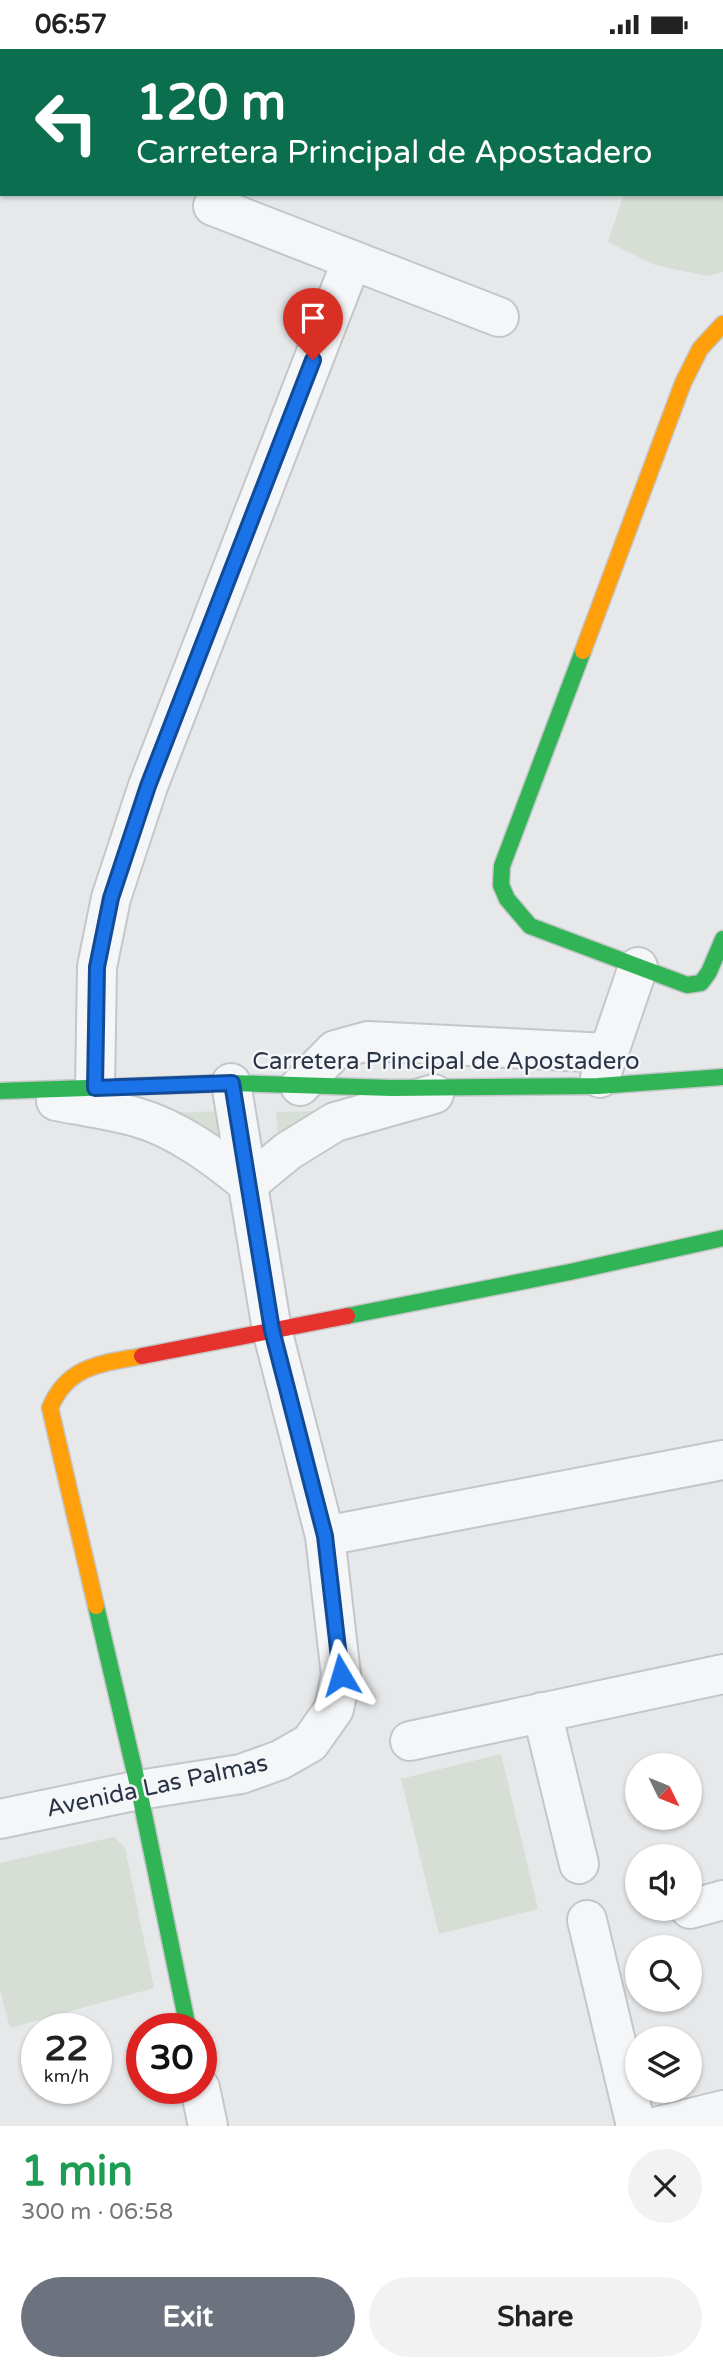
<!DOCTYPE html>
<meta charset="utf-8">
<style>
body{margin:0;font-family:"Varela Round",sans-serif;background:#f2f2f2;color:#222;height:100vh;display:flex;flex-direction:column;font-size:26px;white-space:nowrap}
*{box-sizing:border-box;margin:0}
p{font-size:23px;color:#767676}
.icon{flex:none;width:38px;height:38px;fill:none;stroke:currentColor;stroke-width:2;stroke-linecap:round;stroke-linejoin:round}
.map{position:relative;height:2077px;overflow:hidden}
.side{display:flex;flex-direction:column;background:#fff;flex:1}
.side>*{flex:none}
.banner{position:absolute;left:0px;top:0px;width:724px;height:147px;box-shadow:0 2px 5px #0004;background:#0b6e4f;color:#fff;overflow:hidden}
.needle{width:46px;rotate:133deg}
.buttons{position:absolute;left:625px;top:1704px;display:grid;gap:14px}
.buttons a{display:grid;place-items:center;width:77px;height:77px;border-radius:50%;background:#fff;box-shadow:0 2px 5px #0004;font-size:35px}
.speed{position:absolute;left:21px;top:1964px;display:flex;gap:14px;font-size:35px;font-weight:700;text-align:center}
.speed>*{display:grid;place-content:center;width:91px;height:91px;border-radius:50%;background:#fff;box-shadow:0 2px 5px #0004;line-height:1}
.speed small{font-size:18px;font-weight:400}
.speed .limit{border:10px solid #d22;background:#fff;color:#111}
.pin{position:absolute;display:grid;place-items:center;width:60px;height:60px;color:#fff;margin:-72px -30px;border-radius:50% 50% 50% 0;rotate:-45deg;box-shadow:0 0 7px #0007}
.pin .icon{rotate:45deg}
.me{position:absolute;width:77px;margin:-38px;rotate:353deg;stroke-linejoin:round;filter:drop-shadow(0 0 5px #0008)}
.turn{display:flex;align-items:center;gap:24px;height:147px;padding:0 21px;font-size:32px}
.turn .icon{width:91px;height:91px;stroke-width:2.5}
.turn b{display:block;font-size:49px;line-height:60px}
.round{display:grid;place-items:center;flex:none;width:74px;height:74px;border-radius:37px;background:#f2f2f2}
.overview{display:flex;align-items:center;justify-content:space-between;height:119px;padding:0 21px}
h1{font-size:42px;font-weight:800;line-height:52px;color:#1e9e55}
.button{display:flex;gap:14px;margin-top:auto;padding:14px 21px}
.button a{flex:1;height:80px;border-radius:42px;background:#6c737f;color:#fff;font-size:28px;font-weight:800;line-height:80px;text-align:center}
.button a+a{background:#f2f2f2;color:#222}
.status{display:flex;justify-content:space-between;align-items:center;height:49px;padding:0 35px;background:#fff;direction:ltr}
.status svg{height:19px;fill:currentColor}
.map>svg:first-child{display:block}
.green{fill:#d6ded6}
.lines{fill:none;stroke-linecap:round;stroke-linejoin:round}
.street-casing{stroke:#c4c6c8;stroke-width:42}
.fast-casing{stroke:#c4c6c8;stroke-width:19}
.slow-casing{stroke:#c4c6c8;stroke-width:19}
.jam-casing{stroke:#c4c6c8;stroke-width:19}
.street{stroke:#f5f6f7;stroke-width:38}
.fast{stroke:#30b455;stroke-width:16}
.slow{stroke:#ff9f0a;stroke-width:16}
.jam{stroke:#e5322d;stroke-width:16}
.route-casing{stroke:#114b97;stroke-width:18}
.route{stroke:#1a73e8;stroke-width:12}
.labels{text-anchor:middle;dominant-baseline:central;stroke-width:5;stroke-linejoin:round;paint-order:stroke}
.street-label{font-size:24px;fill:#2b3445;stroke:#f4f6f9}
</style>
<div class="status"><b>06:57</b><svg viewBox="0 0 49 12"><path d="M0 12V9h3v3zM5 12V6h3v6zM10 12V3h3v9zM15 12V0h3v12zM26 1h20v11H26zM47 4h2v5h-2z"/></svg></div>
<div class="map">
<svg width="723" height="2077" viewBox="0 0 723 2077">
<rect width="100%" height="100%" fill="#e6e8ea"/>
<!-- green -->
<path class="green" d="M424 0H721L722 2H429Z
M723 2V223L707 227 655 216 608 193 624 145H723Z
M224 1062 225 1090 167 1064Z
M325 1062 279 1095 276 1063Z
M501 1705 538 1860 439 1885 401 1730Z
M114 1788 125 1799 154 1939 10 1979 0 1941V1814Z"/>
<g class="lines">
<defs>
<path id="street" d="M0 13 2 8
M213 157 499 268
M600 1029 638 918
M300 1037 335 1001 368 992 608 1004
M95 1039 97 918 111 849 148 737 352 211
M56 1052C82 1057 110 1061 136 1068 178 1080 215 1108 248 1135L288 1102 335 1073 434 1045
M325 1487 723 1411
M542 1663 579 1815
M410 1692 723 1625
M0 1770 139 1741 241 1725 280 1711 310 1694 334 1660 341 1626 325 1487 272 1281 231 1034
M690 1860 723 1851
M587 1871 636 2077
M200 2039 208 2077
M659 2077 723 2061"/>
<path id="fast" d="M583 602 502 817 501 836 507 850 530 877 687 936 701 934 709 923 723 890
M0 1042 231 1034 392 1039 598 1037 723 1028
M347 1267 570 1223 723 1189
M96 1557 139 1741 188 1979"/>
<path id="slow" d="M583 602 683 334 700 300 723 275
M96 1557 50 1359C68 1316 101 1315 142 1307"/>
<path id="jam" d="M142 1307 347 1267"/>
</defs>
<!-- street casing -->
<use href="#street" class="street-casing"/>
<!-- fast casing -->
<use href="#fast" class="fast-casing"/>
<!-- slow casing -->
<use href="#slow" class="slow-casing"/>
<!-- jam casing -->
<use href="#jam" class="jam-casing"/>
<!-- street -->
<use href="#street" class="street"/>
<!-- fast -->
<use href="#fast" class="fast"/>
<!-- slow -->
<use href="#slow" class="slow"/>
<!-- jam -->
<use href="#jam" class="jam"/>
</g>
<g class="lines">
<defs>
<path id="route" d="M313 311 148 737 111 849 97 918 95 1039 232 1034 272 1281 325 1487 341 1626"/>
</defs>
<!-- route casing -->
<use href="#route" class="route-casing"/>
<!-- route -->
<use href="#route" class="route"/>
</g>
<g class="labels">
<!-- street labels -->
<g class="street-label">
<text x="446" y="1012">Carretera Principal de Apostadero</text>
<text transform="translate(157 1737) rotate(-12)">Avenida Las Palmas</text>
</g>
</g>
</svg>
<div class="buttons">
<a><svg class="needle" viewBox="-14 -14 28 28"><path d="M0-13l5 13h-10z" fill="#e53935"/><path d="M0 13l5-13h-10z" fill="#767676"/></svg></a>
<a><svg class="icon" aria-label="sound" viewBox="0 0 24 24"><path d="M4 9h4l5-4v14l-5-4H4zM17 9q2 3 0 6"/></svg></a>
<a><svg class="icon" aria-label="search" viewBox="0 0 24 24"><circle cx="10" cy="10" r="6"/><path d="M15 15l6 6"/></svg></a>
<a><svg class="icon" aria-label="layers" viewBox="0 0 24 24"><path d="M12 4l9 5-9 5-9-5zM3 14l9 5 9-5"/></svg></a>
</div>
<div class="speed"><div>22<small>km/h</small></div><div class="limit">30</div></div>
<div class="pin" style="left:313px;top:311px;background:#d93025"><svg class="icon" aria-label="arrive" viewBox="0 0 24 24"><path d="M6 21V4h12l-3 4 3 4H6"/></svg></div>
<svg class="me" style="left:341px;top:1626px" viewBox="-20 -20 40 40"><path d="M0-17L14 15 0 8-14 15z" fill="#1a73e8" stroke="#fff" stroke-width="4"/></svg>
<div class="banner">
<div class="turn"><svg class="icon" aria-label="left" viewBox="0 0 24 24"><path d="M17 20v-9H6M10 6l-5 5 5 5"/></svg><div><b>120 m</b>Carretera Principal de Apostadero</div></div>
</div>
</div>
<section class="side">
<div class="overview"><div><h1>1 min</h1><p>300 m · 06:58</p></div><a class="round"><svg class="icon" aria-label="close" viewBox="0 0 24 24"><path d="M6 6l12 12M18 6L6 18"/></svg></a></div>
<div class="button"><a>Exit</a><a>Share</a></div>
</section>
